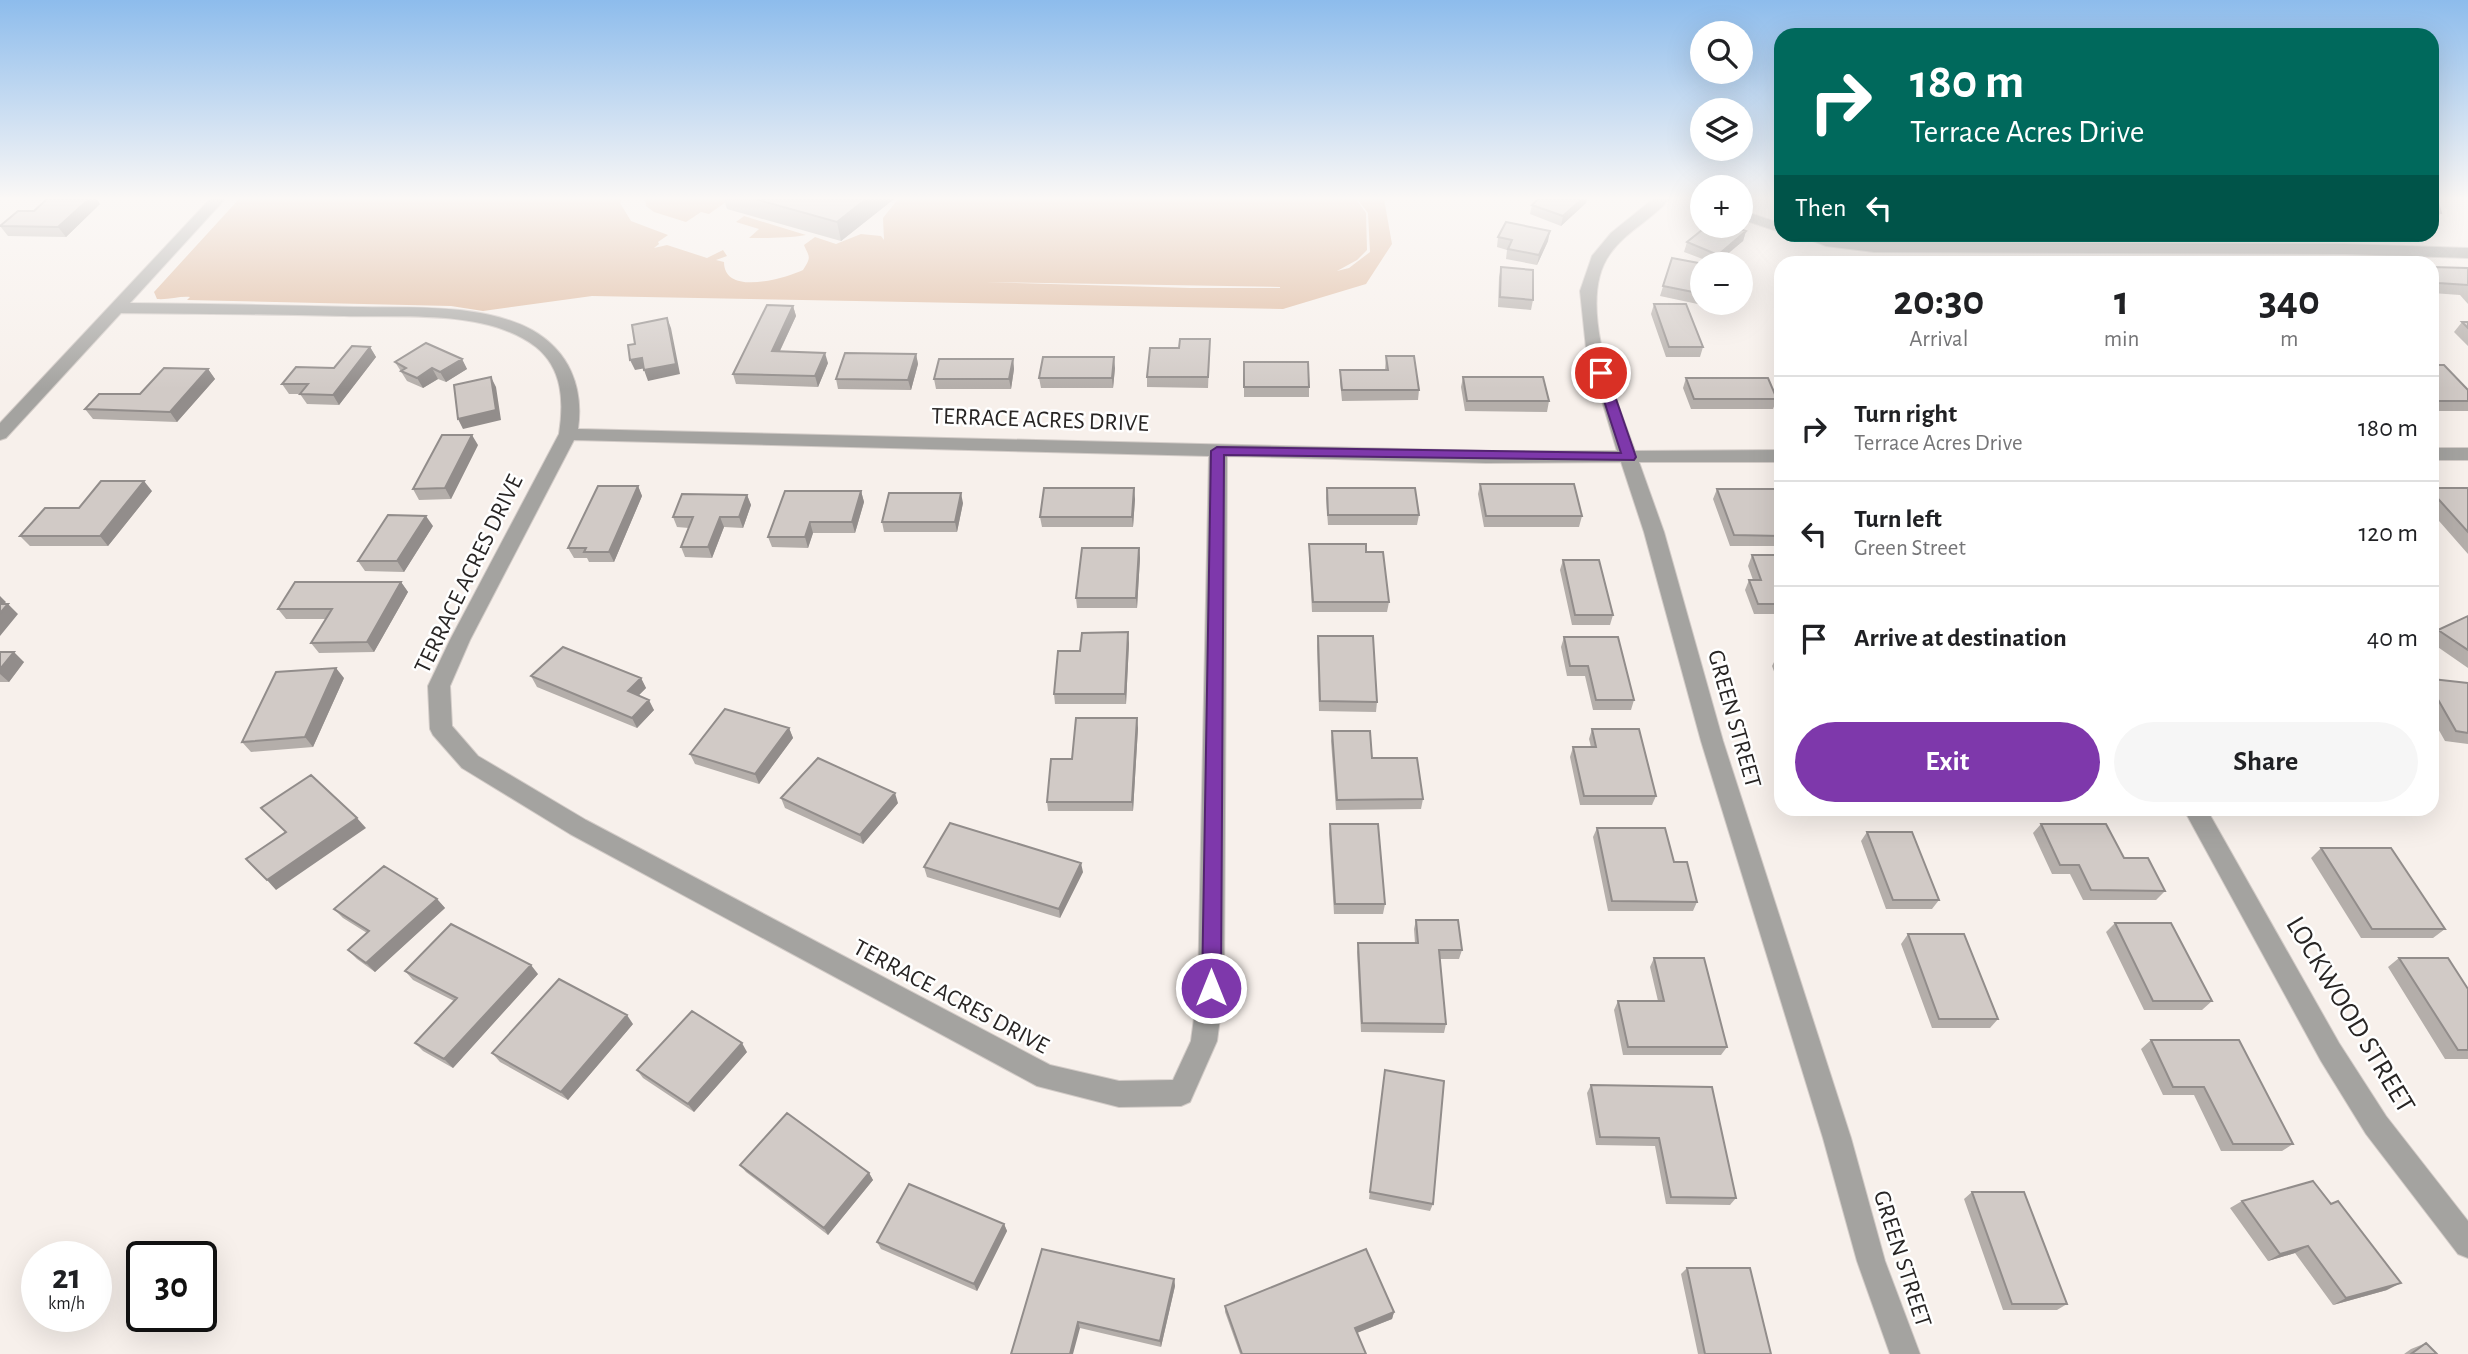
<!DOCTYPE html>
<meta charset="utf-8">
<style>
body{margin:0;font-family:"Alegreya Sans",sans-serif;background:#f6f6f6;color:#202124;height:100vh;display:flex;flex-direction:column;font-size:26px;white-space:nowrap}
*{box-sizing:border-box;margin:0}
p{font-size:23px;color:#757577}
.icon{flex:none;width:38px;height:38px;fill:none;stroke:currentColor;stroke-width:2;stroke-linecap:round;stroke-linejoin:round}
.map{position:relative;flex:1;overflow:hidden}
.drawer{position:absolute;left:1774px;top:256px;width:665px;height:560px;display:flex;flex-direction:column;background:#fff;border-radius:21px;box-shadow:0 7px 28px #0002}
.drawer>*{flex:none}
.guide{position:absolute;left:1774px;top:28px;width:665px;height:214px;border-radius:21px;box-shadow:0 7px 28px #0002;background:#00695c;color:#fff;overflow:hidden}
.controls{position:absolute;left:1690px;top:21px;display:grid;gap:14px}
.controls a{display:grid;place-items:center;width:63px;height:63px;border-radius:50%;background:#fff;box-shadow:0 7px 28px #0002;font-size:35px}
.speed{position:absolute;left:21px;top:1241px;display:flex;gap:14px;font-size:35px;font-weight:700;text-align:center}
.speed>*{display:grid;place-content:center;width:91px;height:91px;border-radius:50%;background:#fff;box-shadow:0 7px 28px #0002;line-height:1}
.speed small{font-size:18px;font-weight:400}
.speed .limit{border:4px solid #111;border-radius:10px;background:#fff;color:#111}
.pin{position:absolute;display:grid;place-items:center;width:60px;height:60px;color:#fff;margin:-30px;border:4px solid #fff;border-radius:50%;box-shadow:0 2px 7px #0007}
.me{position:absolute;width:77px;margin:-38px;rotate:0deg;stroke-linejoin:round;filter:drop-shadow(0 0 5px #0008)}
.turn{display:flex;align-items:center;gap:24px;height:147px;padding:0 21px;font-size:32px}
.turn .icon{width:91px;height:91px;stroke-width:2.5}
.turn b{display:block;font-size:49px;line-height:60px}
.then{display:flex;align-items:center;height:66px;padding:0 21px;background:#0003;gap:14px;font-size:26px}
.eta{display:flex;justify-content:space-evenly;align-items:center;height:119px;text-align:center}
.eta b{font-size:42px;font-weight:700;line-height:49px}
.button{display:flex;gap:14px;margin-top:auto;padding:14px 21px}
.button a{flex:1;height:80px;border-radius:42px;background:#7e38ab;color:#fff;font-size:28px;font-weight:700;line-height:80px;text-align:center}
.button a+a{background:#f6f6f6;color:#202124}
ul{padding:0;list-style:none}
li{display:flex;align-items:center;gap:21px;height:105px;padding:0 21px;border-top:2px solid #e0e0e0}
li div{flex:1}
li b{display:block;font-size:26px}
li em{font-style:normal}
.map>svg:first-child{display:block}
.green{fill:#ddb79b;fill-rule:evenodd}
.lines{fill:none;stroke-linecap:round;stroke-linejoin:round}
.minor-casing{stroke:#d2cbc7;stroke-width:2}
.minor{fill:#a4a3a0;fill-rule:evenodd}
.wall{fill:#b4aeaa}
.shaded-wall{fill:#928d8b}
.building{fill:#d1cac6;stroke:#928d8b;stroke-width:2}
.route{fill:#7e38ab;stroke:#52246f;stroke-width:2}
.labels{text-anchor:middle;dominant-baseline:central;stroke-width:5;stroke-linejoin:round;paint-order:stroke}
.street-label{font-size:24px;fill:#282524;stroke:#fff}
.near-street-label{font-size:28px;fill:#282524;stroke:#fff}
</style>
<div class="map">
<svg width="2468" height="1354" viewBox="0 0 2468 1354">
<rect width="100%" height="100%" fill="#f7f0eb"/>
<!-- green -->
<path class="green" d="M239 199H622L620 203 631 221 668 235 658 242 659 244 654 248 667 245 707 258 723 250 727 256 716 260 724 262C724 297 786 278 803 270 812 256 809 257 804 245L815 237 836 244 861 234 881 236 884 240 883 218 898 199H1356L1366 213 1367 250 1357 260 1337 271 1349 268 1370 252 1368 213 1357 199H1384L1392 244 1366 284 1283 309 592 296 483 311 451 306 187 300 190 297C180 296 168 300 157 299L154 292ZM985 282 1280 287V288H1190Z
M645 199H730L709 214 701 212 686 222 654 212 646 206Z
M744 216 806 235C790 238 768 238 749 238L759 229 736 222Z"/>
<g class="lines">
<defs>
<path id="minor" d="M210 199H225L130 303C205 304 279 305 354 307 408 308 483 303 532 330 569 351 584 387 578 429L1486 451H1617L1586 348 1580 291 1592 256 1611 233 1653 199H1669C1652 220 1626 231 1610 254 1575 302 1617 401 1635 451L1782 450V462H1639L1664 532 1723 741 1851 1138 1885 1261 1920 1354H1890L1857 1261 1823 1138 1701 741 1644 532 1621 462 1486 463 1227 456 1224 988 1217 1041 1190 1102 1181 1106 1119 1107 1037 1086 570 834 462 768 433 735 430 729 428 686 450 640 559 434C564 402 563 369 536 347 487 309 402 318 344 316 270 314 196 314 121 313L6 438 0 440V423ZM574 440 1209 456 1198 988 1191 1041 1173 1080 1119 1081 1050 1065 586 820 478 756 452 726 450 686 470 640Z
M1695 199H1703V203L1697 202Z
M1741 210 1782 224V233L1741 219Z
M1795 234H1820L1874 242 2344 244 2468 248V258L2344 254 1874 252 1826 246Z
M2432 448H2468V460H2432Z
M2183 808H2206L2339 1043 2386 1116 2468 1221V1258L2458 1254 2366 1134 2321 1061Z"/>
</defs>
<!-- minor casing -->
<use href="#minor" class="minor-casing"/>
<!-- minor -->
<use href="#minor" class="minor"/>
</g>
<!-- wall -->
<path class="wall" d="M724 199H894L841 241 727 209Z
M1538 199H1587L1586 203 1561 226 1530 214 1532 205Z
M2432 199 2441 213 2434 223 2432 222Z
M100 204 66 237 8 236 0 226 34 211Z
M1746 231 1743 241 1716 264 1684 252 1687 242Z
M1498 237 1548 241 1537 265 1506 259 1507 250 1497 247Z
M1672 258 1703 264V303H1708L1707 306 1660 296Z
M1501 267 1533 300 1531 310 1498 307 1499 277Z
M2432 267 2468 268V304L2460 295 2432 293Z
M1654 304 1703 347 1700 357H1666L1651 314Z
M793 306 796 316 780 351 828 363 818 387 736 384 733 374Z
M2462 322H2468V346L2454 332Z
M1210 339 1208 388 1147 387V377L1179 348Z
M370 347 376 357 339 405 307 404 300 394H289L282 384 334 368Z
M916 354 918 364 911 390 838 389 836 379Z
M1386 356 1419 390 1418 400 1342 401 1340 381V370H1385Z
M462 359 467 369 446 382 438 379 423 388 407 381 395 362Z
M1013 359 1014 369 1011 389H936L934 379Z
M1244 362 1309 387V397H1244Z
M2432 365 2468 390V411H2432Z
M1115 368 1113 388H1041L1039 378Z
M208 369 215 379 177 422 93 419 85 409 140 394Z
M1463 377 1549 401 1547 412 1465 411 1461 387Z
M1686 378 1777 399 1773 409H1691L1683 388Z
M478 445 451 499 419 500 413 489Z
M1480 484 1582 516 1579 527H1484L1478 494Z
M638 486 642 496 614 562H589L587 558H574L568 548Z
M1327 488 1419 515 1417 525H1328L1326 498Z
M2432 488H2468V554L2432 513Z
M1717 489H1782V546H1730L1713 499Z
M152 491 108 546H30L20 536 79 508Z
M861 491 864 502 855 533H813L808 548 772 547 768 537Z
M747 495 751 505 743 528 724 527 712 558 685 557 681 547 689 528 677 527 673 517Z
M1135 499 1133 527H1042L1040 517Z
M963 503 957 532H884L882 522Z
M433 526 404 572 365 571 358 561Z
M1309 544 1366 552 1389 602 1387 612H1312L1309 554Z
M1139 548 1140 558 1137 608H1077L1076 598Z
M1752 555H1782V614H1754L1745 590 1749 580H1753L1748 566Z
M1563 560 1613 615 1610 625H1572L1560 570Z
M401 582 408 592 374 652 319 653 311 643 326 619H286L278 609Z
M2468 616V668L2432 643V636L2438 630Z
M1318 636 1377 702 1376 712 1319 711 1317 646Z
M1564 637 1634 700 1631 710H1593L1585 676H1567L1561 647Z
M1782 642V693L1772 666 1777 656H1781L1778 649Z
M1129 643 1126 704H1055L1054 694 1080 651Z
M0 652 24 662 9 682H0Z
M531 676 641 678 646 688 639 695 654 710 637 728 537 687Z
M344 678 313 747 251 752 242 742Z
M2432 679 2468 683V744L2445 741 2432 718Z
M789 728 793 738 759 784 695 764 690 754Z
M1138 728 1133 811H1048L1047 802 1072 759Z
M1592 729 1656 796 1652 805H1580L1570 757 1573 747H1591L1589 739Z
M1332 731 1372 758 1423 799 1421 809 1336 810 1331 741Z
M781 798 898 803 863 844 785 808Z
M2286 808H2345L2339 814H2289Z
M1330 824 1385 904 1383 914H1334L1329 833Z
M2041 824 2124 858 2165 891 2156 900H2083L2070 874H2052L2033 833Z
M1597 828 1674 862 1697 902 1693 911H1608L1593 837Z
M1867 832 1939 900 1932 909H1886L1861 841Z
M2321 848 2445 929 2433 938H2361L2311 858Z
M924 867 1083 872 1060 918 927 877Z
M437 899 445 908 375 972 357 959 348 950 367 933 343 918 334 909Z
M1416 920 1462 950 1459 959H1440L1446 1024 1444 1033 1361 1032 1357 952 1358 943H1415L1414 929Z
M2115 923 2212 1001 2202 1010H2144L2106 932Z
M1908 934 1998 1019 1990 1028H1932L1901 944Z
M1654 958 1727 1047 1721 1055H1623L1614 1010 1618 1001H1658L1650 967Z
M2399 958 2468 989V1059H2445L2388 967Z
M405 971 538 974 453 1068 423 1051 415 1043 454 1001 413 980Z
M633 1024 568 1100 500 1062 492 1053Z
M2151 1040 2293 1144 2282 1151H2221L2194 1095H2163L2141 1049Z
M747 1052 694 1112 643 1078 637 1070Z
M1385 1070 1433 1204 1430 1211 1369 1199Z
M1591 1085 1736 1198 1730 1205 1666 1204 1655 1146 1596 1145 1587 1093Z
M740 1165 869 1173 873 1180 828 1235 746 1172Z
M1972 1192 2067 1304 2057 1310H2003L1964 1199Z
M2242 1201 2387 1290 2333 1305 2295 1253 2268 1261 2230 1208Z
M1004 1224 1007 1231 977 1291 881 1249 877 1242Z
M1042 1249 1174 1279 1175 1286 1161 1347 1080 1328Z
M1687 1268 1771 1354H1698L1681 1274Z
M1225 1306 1394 1312 1392 1319 1357 1333 1366 1354H1240L1225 1312Z
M2426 1343 2437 1354H2404L2411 1349Z"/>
<!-- shaded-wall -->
<path class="shaded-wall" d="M89 199H97L100 204 66 237 58 227Z
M866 199H894L841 241 837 222Z
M1582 199H1587L1586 203 1561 226 1563 216Z
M1550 231 1548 241 1537 265 1539 255Z
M1746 231 1743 241 1715 264 1718 255Z
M793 306 796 316 775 361 772 351Z
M667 318 671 328 680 374 648 381 644 370Z
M370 347 376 357 339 405 333 395Z
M825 353 828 363 818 387 815 376Z
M916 354 918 364 911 390 908 380Z
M1114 357 1115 368 1113 388 1112 378Z
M642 358 646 368 635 370 630 360Z
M462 359 467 369 446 382 440 372Z
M1013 359 1014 369 1011 389 1009 379Z
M432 368 438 379 423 388 417 378Z
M208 369 215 379 177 422 170 412Z
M491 377 496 387 501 420 463 429 458 419Z
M472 435 478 445 451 499 445 488Z
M144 481 152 491 108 546 100 536Z
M638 486 642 496 614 562 609 552Z
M1134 488 1135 499 1133 527 1132 517Z
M861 491 864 502 855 533 852 522Z
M961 493 963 503 957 532 955 522Z
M747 495 751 505 743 528 739 517Z
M426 516 433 526 404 572 397 561Z
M720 517 724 527 712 558 708 547Z
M810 522 813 533 808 548 805 537Z
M1139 548 1140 558 1137 608 1136 598Z
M401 582 408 592 374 652 367 642Z
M0 596 6 602 0 609Z
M8 604 18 614 0 636V613Z
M1128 632 1129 643 1126 704 1125 694Z
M14 652 24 662 9 682 0 674V669Z
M336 668 344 678 313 747 305 737Z
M641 678 646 688 633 701 628 691Z
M649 700 654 710 637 728 632 718Z
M1137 718 1138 728 1133 811 1132 802Z
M789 728 793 738 759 784 755 774Z
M895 793 898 803 863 844 860 835Z
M357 818 366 828 276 890 267 880Z
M1081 863 1083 872 1060 918 1059 909Z
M437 899 445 908 375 972 366 963Z
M531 965 538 974 453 1068 444 1059Z
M627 1015 633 1024 568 1100 561 1092Z
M742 1043 747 1052 694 1112 688 1104Z
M869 1173 873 1180 828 1235 824 1228Z
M1004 1224 1007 1231 977 1291 974 1284Z
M2308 1246 2295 1253 2268 1261 2280 1254Z
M1174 1279 1175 1286 1161 1347 1160 1341Z
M2401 1283 2387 1290 2333 1305 2346 1298Z
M1394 1312 1392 1319 1354 1334 1355 1328Z
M1078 1322 1080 1328 1073 1354H1070Z"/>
<!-- building -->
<path class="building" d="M47 199H89L58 227 0 226 18 211H34Z
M755 199H866L837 222Z
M1538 199H1582L1563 216 1532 205Z
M2432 199H2437L2441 213 2432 211Z
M1506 222 1550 231 1539 255 1508 249 1512 240 1498 237Z
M1707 226H1732L1746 231 1718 255 1687 242Z
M1672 258 1704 264H1703V294L1663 286Z
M1501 267 1533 270V300L1500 297Z
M2432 267 2468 268V285L2438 283 2432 277Z
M1654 304H1686L1703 347H1669Z
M767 305 793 306 772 351 825 353 815 376 733 374Z
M667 318 676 364 644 370 642 358 630 360 628 345 635 344 632 325Z
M2462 322H2468V328Z
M1180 339H1210L1208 377H1147L1150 348H1179Z
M426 343 462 359 440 372 432 368 417 378 401 371 406 368 395 362Z
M352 346 370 347 333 395 300 394 308 384H282L296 367 334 368Z
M845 353 916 354 908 380 836 379Z
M1386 356H1414L1419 390H1342L1340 370H1388Z
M1043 357H1114L1112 378H1039Z
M939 359H1013L1009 379H934Z
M1244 362H1308L1309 387H1244Z
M2432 365H2444L2468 390V401H2436L2432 398Z
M164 368 208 369 170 412 85 409 99 394H140Z
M491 377 496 410 458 419 454 385Z
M1463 377H1543L1549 401H1467Z
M1686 378H1768L1777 399H1694Z
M442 435H472L445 488 413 489Z
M101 481H144L100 536H20L45 508H79Z
M1480 484H1574L1582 516H1486Z
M598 486H638L609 552H584L586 548H568Z
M1044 488H1134L1132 517H1040Z
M1327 488H1415L1419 515H1328Z
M2432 488H2468V532L2432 492Z
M1717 489H1782V536L1734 535Z
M785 491H861L852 522H810L805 537H768Z
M889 493H961L955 522H882Z
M682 494 747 495 739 517H720L708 547H681L693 517H673Z
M388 515 426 516 397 561H358Z
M1309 544H1366V552H1383L1389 602H1313Z
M1082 548H1139L1136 598H1076Z
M1752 555H1782V604H1758L1749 580H1761Z
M1563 560H1599L1613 615H1575Z
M295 582H401L367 642 311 643 332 609H278Z
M0 604H8L0 613Z
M2468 616V650L2438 630Z
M1128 632 1125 694H1054L1058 651H1080L1082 633Z
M1318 636H1373L1377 702 1320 701Z
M1564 637H1618L1634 700H1596L1588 666H1570Z
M563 647 641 678 628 691 649 700 632 718 531 676Z
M0 652H14L0 669Z
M1777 656H1782V669Z
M336 668 305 737 242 742 276 672Z
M2432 679 2468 683V733L2456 731 2432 689Z
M725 709 789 728 755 774 690 754Z
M1076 718H1137L1132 802H1047L1051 759H1072Z
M1592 729H1639L1656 796H1584L1573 747H1596Z
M1332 731H1370L1372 758H1417L1423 799 1337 800Z
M818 758 895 793 860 835 781 798Z
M311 775 357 818 267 880 246 859 286 832 261 808Z
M950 823 1081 863 1059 909 924 867Z
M1330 824H1378L1385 904H1335Z
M2041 824H2106L2124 858H2148L2165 891 2091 890 2079 865H2060Z
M1597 828H1665L1674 862H1687L1697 902 1612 901Z
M1867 832H1912L1939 900H1893Z
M2321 848H2391L2445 929H2372Z
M384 866 437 899 366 963 348 950 369 931 334 909Z
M1416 920H1458L1462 950H1439L1446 1024 1362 1023 1358 943H1418Z
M2115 923H2171L2212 1001H2153Z
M451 924 531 965 444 1059 415 1043 457 998 405 971Z
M1908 934H1964L1998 1019H1939Z
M1654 958H1704L1727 1047H1628L1618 1001H1664Z
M2399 958H2448L2468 989V1050H2458Z
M559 979 627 1015 561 1092 492 1053Z
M692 1011 742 1043 688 1104 637 1070Z
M2151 1040H2239L2293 1144H2233L2204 1087H2173Z
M1385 1070 1444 1081 1433 1204 1370 1192Z
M1591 1085 1712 1087 1736 1198 1671 1197 1659 1138 1600 1137Z
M787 1113 869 1173 824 1228 740 1165Z
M2313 1181 2331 1204 2338 1201 2401 1283 2346 1298 2308 1246 2280 1254 2242 1201Z
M909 1184 1004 1224 974 1284 877 1242Z
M1972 1192H2024L2067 1304H2012Z
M1042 1249 1174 1279 1160 1341 1078 1322 1070 1354H1011Z
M1366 1249 1394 1312 1355 1328 1366 1354H1242L1225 1306Z
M1687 1268H1750L1771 1354H1705Z
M2426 1343 2437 1354H2411Z"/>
<!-- sky -->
<linearGradient id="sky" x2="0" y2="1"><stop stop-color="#8dbcec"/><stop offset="0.51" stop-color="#fbf8f6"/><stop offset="1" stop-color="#fbf8f6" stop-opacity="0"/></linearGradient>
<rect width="2468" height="389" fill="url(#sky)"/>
<!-- route -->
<path class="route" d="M1601 370 1607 373 1636 457 1634 460 1224 455 1221 988 1218 994 1211 996 1204 994 1202 988 1211 451 1217 447 1621 453 1595 373Z"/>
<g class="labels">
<!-- street labels -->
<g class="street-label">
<text transform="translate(1040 420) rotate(2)">TERRACE ACRES DRIVE</text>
<text transform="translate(469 574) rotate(-64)">TERRACE ACRES DRIVE</text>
<text transform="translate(1734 719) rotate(74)">GREEN STREET</text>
<text transform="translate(951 997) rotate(28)">TERRACE ACRES DRIVE</text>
<text transform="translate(1902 1259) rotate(72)">GREEN STREET</text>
</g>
<!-- near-street labels -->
<g class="near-street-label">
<text transform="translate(2350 1015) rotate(59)">LOCKWOOD STREET</text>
</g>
</g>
</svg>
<div class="controls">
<a><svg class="icon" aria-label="search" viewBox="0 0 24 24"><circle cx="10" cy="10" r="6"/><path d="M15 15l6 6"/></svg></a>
<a><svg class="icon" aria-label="layers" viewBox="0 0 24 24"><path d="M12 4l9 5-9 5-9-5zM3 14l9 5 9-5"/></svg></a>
<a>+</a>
<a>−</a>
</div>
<div class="speed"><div>21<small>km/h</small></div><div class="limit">30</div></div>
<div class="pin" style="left:1601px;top:373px;background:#d93025"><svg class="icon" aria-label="arrive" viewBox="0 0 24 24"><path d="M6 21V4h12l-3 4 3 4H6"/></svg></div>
<svg class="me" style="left:1211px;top:988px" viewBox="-20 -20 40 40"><circle r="17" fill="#7e38ab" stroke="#fff" stroke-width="3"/><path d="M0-11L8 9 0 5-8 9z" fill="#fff"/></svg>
<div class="guide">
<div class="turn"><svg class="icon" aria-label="right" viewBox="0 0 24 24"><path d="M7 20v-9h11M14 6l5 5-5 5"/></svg><div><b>180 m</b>Terrace Acres Drive</div></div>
<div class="then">Then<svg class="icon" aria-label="left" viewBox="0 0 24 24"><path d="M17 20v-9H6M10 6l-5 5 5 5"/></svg></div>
</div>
<section class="drawer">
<div class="eta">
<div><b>20:30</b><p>Arrival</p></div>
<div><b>1</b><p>min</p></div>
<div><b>340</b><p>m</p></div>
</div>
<ul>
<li><svg class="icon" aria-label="right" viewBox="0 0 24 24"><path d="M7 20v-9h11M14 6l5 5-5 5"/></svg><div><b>Turn right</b><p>Terrace Acres Drive</p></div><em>180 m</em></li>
<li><svg class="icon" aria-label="left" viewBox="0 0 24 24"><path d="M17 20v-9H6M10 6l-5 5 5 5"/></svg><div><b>Turn left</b><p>Green Street</p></div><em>120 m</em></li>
<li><svg class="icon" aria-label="arrive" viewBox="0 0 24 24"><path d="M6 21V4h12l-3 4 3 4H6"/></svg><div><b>Arrive at destination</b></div><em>40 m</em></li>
</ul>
<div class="button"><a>Exit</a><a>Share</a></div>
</section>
</div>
